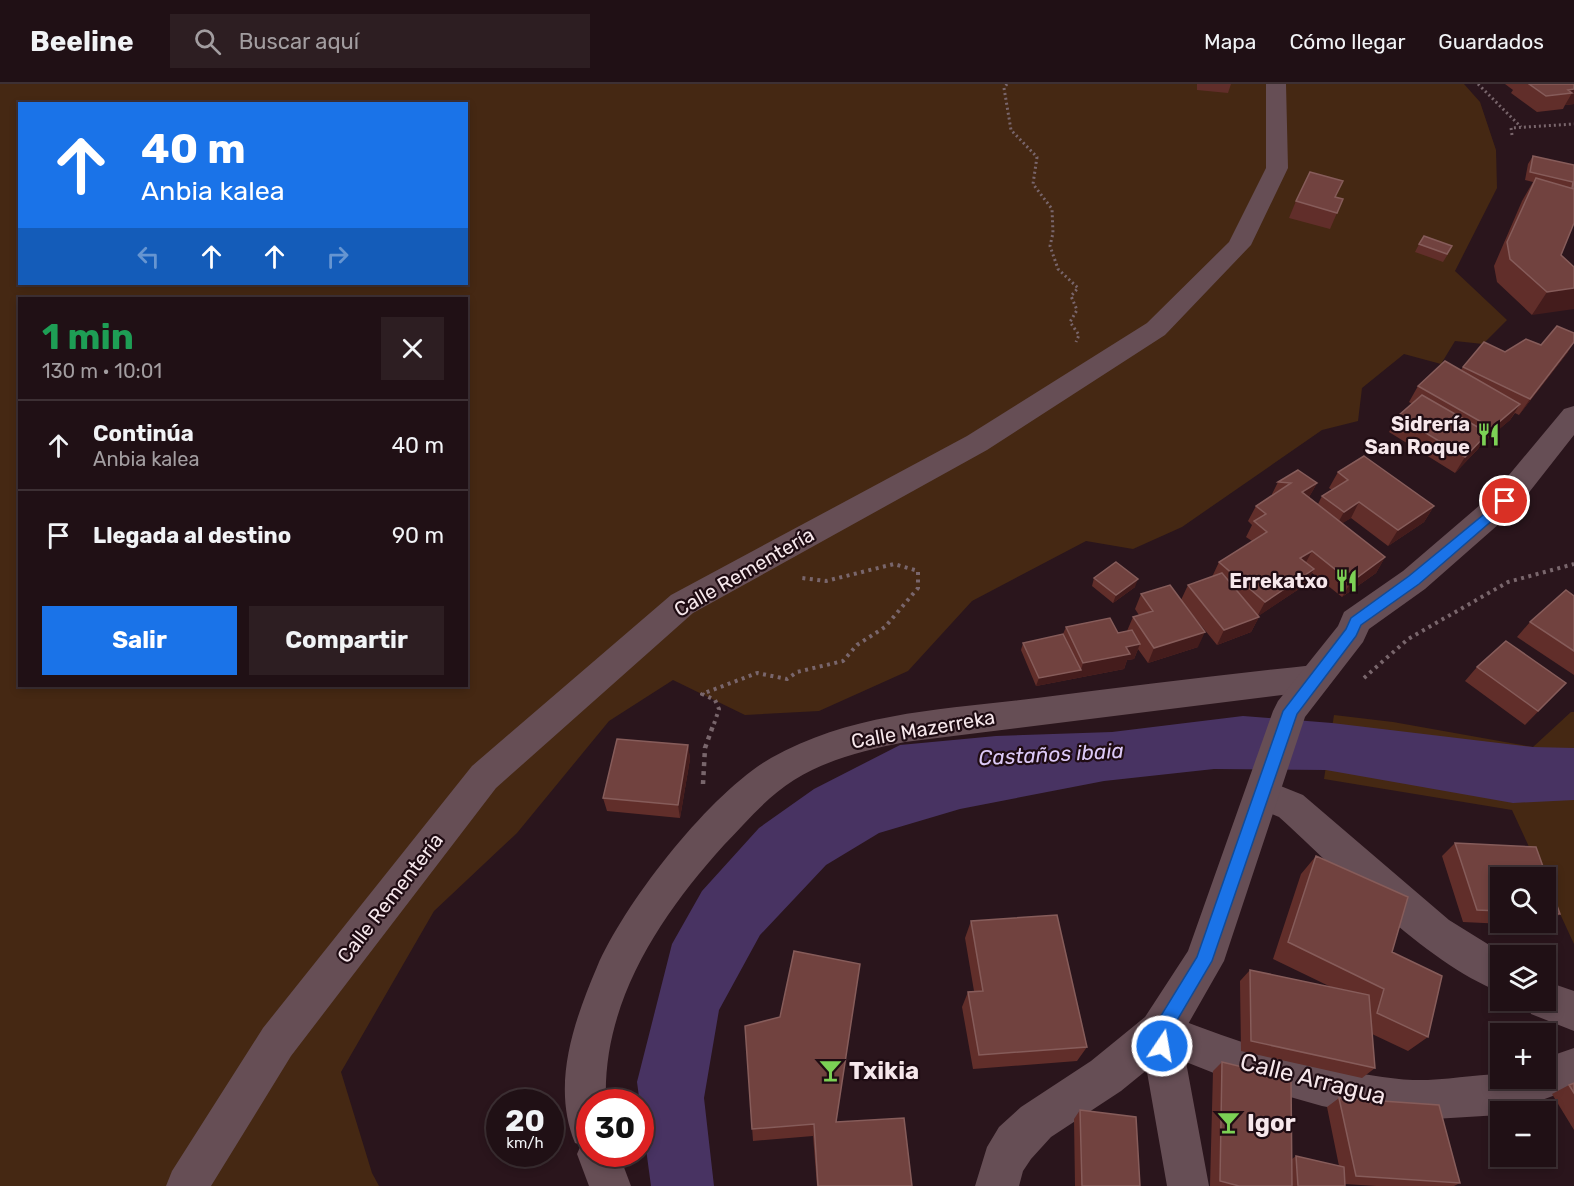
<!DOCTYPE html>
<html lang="es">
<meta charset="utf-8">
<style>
body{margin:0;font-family:Rubik,sans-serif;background:#2d1e22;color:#f1f3f6;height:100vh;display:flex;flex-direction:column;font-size:22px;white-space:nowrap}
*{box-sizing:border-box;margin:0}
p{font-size:20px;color:#a29da0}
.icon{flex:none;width:33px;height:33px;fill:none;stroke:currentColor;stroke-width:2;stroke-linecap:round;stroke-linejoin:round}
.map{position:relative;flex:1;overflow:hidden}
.panel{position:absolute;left:18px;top:213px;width:450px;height:390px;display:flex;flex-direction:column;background:#201015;border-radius:0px;box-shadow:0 3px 9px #0003,0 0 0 2px #3d3034}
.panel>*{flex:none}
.hud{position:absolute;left:18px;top:18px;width:450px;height:183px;border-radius:0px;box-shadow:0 3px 9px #0003,0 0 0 2px #3d3034;background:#1a73e8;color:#fff;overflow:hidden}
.controls{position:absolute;left:1490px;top:783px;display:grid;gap:12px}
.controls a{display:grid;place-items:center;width:66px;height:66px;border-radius:0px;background:#201015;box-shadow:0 3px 9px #0003,0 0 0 2px #3d3034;font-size:30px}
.speed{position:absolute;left:486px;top:1005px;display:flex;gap:12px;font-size:30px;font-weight:700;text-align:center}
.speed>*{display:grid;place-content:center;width:78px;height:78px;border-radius:50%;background:#201015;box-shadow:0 3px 9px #0003,0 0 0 2px #3d3034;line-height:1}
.speed small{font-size:15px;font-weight:400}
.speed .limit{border:9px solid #d22;background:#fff;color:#111}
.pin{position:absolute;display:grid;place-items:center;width:51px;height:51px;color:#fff;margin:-26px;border:3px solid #fff;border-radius:50%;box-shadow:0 2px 6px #0007}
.me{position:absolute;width:66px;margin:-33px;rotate:12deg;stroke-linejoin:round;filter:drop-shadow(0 0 4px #0008)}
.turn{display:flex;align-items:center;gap:21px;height:126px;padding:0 24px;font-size:27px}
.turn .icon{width:78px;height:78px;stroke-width:2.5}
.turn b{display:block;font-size:42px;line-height:51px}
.lanes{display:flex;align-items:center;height:57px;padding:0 24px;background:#0003;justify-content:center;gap:30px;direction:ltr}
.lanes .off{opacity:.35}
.round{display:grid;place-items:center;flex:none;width:63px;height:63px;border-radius:0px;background:#2d1e22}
.summary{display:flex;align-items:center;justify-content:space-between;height:102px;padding:0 24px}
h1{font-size:36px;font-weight:700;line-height:45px;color:#1e9e55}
.button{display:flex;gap:12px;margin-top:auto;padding:12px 24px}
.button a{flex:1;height:69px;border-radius:0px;background:#1a73e8;color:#fff;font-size:24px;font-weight:700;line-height:69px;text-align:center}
.button a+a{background:#2d1e22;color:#f1f3f6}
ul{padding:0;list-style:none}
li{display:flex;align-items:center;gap:18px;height:90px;padding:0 24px;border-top:2px solid #3d3034}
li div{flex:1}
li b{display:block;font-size:22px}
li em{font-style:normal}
header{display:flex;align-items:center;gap:36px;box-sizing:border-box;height:84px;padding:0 30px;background:#201015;border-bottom:2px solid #3d3034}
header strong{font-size:28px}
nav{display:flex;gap:33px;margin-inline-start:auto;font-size:21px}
.search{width:420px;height:54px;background:#2d1e22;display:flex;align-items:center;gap:15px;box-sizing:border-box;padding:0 21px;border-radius:0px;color:#a29da0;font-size:22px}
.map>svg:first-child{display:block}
.green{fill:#452813;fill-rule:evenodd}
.water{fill:#483362}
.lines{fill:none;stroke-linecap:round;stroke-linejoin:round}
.path-far2{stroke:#79666c;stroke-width:3;stroke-dasharray:2 3;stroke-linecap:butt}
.path-far1{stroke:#79666c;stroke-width:4;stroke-dasharray:3 4.5;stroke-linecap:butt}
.path{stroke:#79666c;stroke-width:4.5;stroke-dasharray:4 5;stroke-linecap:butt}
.street{fill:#664e55;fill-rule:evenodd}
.secondary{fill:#664e55;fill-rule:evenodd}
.wall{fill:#612e2a;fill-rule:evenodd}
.shaded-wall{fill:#441c1c}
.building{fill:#71423f;stroke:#865c5a;stroke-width:1.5}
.route{fill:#1a73e8;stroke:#114b97;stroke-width:1.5}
.labels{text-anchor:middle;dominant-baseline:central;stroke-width:4.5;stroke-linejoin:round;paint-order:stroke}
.poi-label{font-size:20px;font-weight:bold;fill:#f6e7eb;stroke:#1f0c13;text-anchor:end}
.street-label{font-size:20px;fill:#f6e7eb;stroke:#1f0c13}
.water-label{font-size:21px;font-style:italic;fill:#ddcaf8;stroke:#1f0c13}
.near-poi-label{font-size:24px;font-weight:bold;fill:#f6e7eb;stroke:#1f0c13;text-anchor:start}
.near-street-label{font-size:24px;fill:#f6e7eb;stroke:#1f0c13}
</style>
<header>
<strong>Beeline</strong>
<div class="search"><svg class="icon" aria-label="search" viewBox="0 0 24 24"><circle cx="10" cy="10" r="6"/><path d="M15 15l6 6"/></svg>Buscar aquí</div>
<nav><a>Mapa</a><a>Cómo llegar</a><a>Guardados</a></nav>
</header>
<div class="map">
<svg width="1574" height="1102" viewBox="0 0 1574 1102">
<rect width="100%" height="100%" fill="#2a151c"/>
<!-- green -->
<path class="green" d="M0 0H1464L1480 18 1496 66 1497 104 1455 187 1507 236 1483 260 1455 257 1441 280 1404 270 1362 304 1358 337 1322 346 1182 443 1133 465 1086 457 972 517 908 587 819 627 745 631 673 596 609 637 517 749 434 827 341 988 372 1089 379 1102H0ZM20 20H466V200H20ZM20 214H466V602H20Z
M1571 628H1574V860L1512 726 1324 695 1334 631 1393 638 1533 663Z"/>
<!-- water -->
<path class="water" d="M1243 632 1332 639 1533 663 1574 664V716L1513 719 1326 686 1214 685 1104 697 960 725 879 749 826 781 760 851 719 926 704 1014 714 1102H651L637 998 672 860 702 807 759 744 814 705 900 661 996 652 1112 648Z"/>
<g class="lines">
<!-- path-far2 -->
<path class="path-far2" d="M1007 0 1004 4 1011 46 1037 73 1033 100 1052 125 1053 149 1050 162 1058 185 1078 204 1071 212 1077 226 1070 238 1079 251 1076 258
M1478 0 1521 43
M1512 51 1511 44 1574 40"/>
<!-- path-far1 -->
<path class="path-far1" d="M1364 594 1408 555 1508 498 1574 480
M714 640 719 625 715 616 702 610 757 589 787 595 797 588 843 577 857 561 885 543 918 504V487L894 480 826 497 802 494"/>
<!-- path -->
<path class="path" d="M703 700 705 664 714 639"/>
<!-- street -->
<path class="street" d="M1266 0H1286L1288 84 1251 161 1165 251 987 366 693 529 496 704 291 972 211 1102H166L172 1087 263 944 472 682 671 511 967 352 1147 239 1229 158 1266 84Z
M1314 581 1325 585 1330 594 1325 603 1314 607 905 658C866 666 828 675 794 696 767 713 746 738 724 761 660 832 602 918 606 1018H590V1070H619L631 1102H589L577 1070 581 1061 575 1059C551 1001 574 937 597 883 625 818 710 709 771 674 852 628 947 625 1037 614 1129 602 1221 591 1314 581Z
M1263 695 1303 711 1449 836 1507 872H1500V908C1423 877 1341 789 1279 733L1251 721 1246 710 1251 699Z
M1545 897 1574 907V947L1531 930 1526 916H1545Z
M1160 928C1237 958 1316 986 1399 995 1429 999 1469 991 1500 990V994H1545V974L1574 964V1004L1510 1028H1500V1031L1401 1037 1322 1022 1234 997 1186 978 1209 1102H1167L1140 948 1146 934Z"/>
<!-- secondary -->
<path class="secondary" d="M1574 322V351L1516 425 1425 505 1369 545 1363 558 1305 633 1224 877 1175 963 1121 1007 1051 1053 1031 1075 1023 1087 1019 1102H975L987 1063 999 1043 1021 1023 1091 977 1145 933 1188 867 1273 627 1278 617 1338 542 1344 528 1403 487 1494 409 1564 325Z"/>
</g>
<!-- wall -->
<path class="wall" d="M1197 0H1231L1228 9 1197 6Z
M1505 0H1574V20L1565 21 1563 25 1537 28 1511 9 1513 6Z
M1533 72 1574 81V139L1561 171 1574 183 1532 231 1497 198 1494 182 1522 117 1533 98 1525 96 1528 80Z
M1336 113 1343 115 1330 145 1289 134 1296 117Z
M1419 160 1448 170 1443 178 1415 168Z
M1541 261 1568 268 1519 331 1515 329 1510 336 1481 360 1478 365 1455 389 1389 348 1398 332 1412 320 1409 318 1418 302 1461 286 1463 283 1505 268Z
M1338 388 1434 422 1424 438 1388 462 1351 434 1342 439 1385 473 1376 489 1342 513 1312 489 1305 501 1258 532 1259 533 1251 548 1217 561 1195 534 1198 563 1148 579 1138 565 1134 575 1127 576 1124 585 1036 602 1021 566 1023 559 1063 550 1066 543 1118 549 1127 547 1133 533 1139 531 1135 525 1141 510 1181 516 1188 501 1212 493 1219 478 1252 457 1246 453 1252 441 1248 437 1256 422 1271 412 1278 398 1317 399 1309 413 1318 420 1322 412 1332 406 1329 404Z
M1094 494 1135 503 1113 519 1092 502Z
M1574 512V591L1517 553 1530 538Z
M1477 583 1566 599 1525 641 1465 597Z
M688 661 690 675 680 734 607 727 603 714Z
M1455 759 1536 763 1560 830 1545 842 1463 838 1442 772ZM1500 794H1545V838H1500Z
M1316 772 1392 868 1428 953 1408 967 1372 950 1375 984 1362 994 1241 967 1240 897 1250 886 1331 903 1273 875 1301 790Z
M971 837 1087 963 1077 977 973 985 962 923 968 908 974 907 965 854Z
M745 942 836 1038 912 1102H817L813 1052 753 1057Z
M1222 978 1292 1075 1296 1072 1339 1082 1327 1023 1339 1014 1460 1099 1454 1102H1376L1345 1100V1102H1210L1213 987Z
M1574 999V1046L1552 1010 1569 1001Z
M1080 1026 1140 1102H1075L1074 1035Z"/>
<!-- shaded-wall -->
<path class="shaded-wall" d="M1574 5V20L1565 21 1572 9 1568 6Z
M1574 204V225L1532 231 1547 208Z
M1574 258 1568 268 1519 331 1530 315Z
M1520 320 1510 336 1482 360 1492 344Z
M1488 349 1478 365 1455 389 1465 373Z
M1317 399 1308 415 1302 408Z
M1359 418 1351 434 1335 444 1344 428Z
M1434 422 1424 438 1388 462 1398 446Z
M1312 467 1304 482 1300 474Z
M1385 473 1376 489 1342 513 1351 498Z
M1314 485 1305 501 1257 533 1265 518Z
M1138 495 1135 503 1113 519 1116 511Z
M1259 533 1251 548 1217 561 1224 546Z
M1205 548 1198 563 1148 579 1154 564Z
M1140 560 1134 575 1127 576 1124 585 1036 602 1039 594 1081 586 1083 579 1126 563Z
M688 661 690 675 680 734 678 721Z"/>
<!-- building -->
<path class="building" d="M1529 0H1574V5L1568 6 1572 9 1546 12Z
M1533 72 1574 81V105L1572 104 1573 98 1530 88Z
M1310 88 1343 97 1335 113 1343 115 1337 129 1296 117Z
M1536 94 1574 105V139L1561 171 1574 183V204L1547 208 1510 175 1507 158Z
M1424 152 1452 162 1447 170 1419 160Z
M1557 242 1574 249V258L1530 315 1463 283 1484 258 1505 268 1526 255 1541 261Z
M1445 277 1520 320 1492 344 1418 302Z
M1422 311 1488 349 1465 373 1398 332Z
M1364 372 1434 422 1398 446 1359 418 1344 428 1322 412 1348 396 1338 388Z
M1298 386 1317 399 1302 408 1385 473 1351 498 1312 467 1300 474 1314 485 1265 518 1219 478 1267 448 1254 437 1266 430 1256 422 1291 399 1278 398Z
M1116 478 1138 495 1116 511 1094 494Z
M1222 489 1259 533 1224 546 1188 501Z
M1170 501 1205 548 1154 564 1133 533 1153 527 1141 510Z
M1566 506 1574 512V567L1530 538Z
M1110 534 1118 549 1132 546 1140 560 1126 563 1130 570 1083 579 1066 543Z
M1063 550 1081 586 1039 594 1023 559Z
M1506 557 1566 599 1538 627 1477 583Z
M617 655 688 661 678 721 603 714Z
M1455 759 1536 763 1560 830 1545 829V794H1500V827L1477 826Z
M1316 772 1408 813 1392 868 1442 892 1428 953 1377 929 1384 905 1288 858Z
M1057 831 1087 963 979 971 968 908 983 907 971 837Z
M794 867 860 880 836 1038 904 1034 912 1102H818L814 1040 752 1045 745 942 780 933Z
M1250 886 1369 911 1375 984 1251 957Z
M1222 978 1291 995 1292 1102H1239L1220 1097Z
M1574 999V1009L1569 1001Z
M1339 1014 1439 1021 1460 1099 1356 1092Z
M1080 1026 1136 1033 1140 1102H1082Z
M1296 1072 1344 1083 1345 1102H1298Z"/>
<!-- route -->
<path class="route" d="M1505 413 1511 417 1510 421 1419 500 1361 541 1356 552 1297 630 1212 877 1169 950 1171 962 1168 968 1162 971 1156 968 1151 948 1197 873 1283 627 1346 545 1351 534 1409 492Z"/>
<!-- icons -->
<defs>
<symbol id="restaurant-bare" viewBox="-9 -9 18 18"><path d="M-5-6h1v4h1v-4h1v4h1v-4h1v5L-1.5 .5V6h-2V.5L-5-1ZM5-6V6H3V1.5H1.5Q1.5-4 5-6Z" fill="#7cd155" stroke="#1f0c13" stroke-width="2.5" paint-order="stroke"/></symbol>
<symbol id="bar-bare" viewBox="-9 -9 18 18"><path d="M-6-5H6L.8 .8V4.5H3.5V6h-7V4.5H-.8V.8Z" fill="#7cd155" stroke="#1f0c13" stroke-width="2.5" paint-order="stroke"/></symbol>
</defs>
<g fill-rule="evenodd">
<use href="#restaurant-bare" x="1472" y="334" width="33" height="33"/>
<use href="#restaurant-bare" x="1330" y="480" width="33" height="33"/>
<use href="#bar-bare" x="814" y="970" width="33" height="33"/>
<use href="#bar-bare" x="1212" y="1022" width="33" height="33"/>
</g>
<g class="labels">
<!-- poi labels -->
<g class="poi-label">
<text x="1470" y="340">Sidrería<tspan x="1470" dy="23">San Roque</tspan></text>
<text x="1328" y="497">Errekatxo</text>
</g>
<!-- street labels -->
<g class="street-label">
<text transform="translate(744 488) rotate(-30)">Calle Rementería</text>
<text transform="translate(923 645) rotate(-10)">Calle Mazerreka</text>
<text transform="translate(390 814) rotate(-52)">Calle Rementería</text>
</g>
<!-- water labels -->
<g class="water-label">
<text transform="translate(1051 670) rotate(-3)">Castaños ibaia</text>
</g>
<!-- near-poi labels -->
<g class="near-poi-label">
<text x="849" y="987">Txikia</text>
<text x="1247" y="1039">Igor</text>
</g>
<!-- near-street labels -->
<g class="near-street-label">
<text transform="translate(1313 995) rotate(14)">Calle Arragua</text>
</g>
</g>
</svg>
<div class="controls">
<a><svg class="icon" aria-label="search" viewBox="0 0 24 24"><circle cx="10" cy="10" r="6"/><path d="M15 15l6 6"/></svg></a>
<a><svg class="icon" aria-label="layers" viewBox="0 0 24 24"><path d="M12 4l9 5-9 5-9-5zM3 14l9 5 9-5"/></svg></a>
<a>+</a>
<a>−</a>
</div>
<div class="speed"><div>20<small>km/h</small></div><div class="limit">30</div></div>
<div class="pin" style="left:1505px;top:417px;background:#d93025"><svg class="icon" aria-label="arrive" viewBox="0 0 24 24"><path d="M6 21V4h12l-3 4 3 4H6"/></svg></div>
<svg class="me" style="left:1162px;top:962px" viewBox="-20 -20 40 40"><circle r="17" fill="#1a73e8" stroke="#fff" stroke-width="3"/><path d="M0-11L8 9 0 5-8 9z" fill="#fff"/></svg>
<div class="hud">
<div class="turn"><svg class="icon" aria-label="ahead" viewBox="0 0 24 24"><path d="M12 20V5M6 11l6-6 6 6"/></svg><div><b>40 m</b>Anbia kalea</div></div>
<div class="lanes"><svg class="icon off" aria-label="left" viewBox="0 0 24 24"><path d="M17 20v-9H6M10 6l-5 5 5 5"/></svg><svg class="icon" aria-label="ahead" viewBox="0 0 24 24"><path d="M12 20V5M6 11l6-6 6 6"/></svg><svg class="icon" aria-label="ahead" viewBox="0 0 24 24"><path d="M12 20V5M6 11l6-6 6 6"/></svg><svg class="icon off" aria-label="right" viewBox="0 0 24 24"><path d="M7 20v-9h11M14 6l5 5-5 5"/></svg></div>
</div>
<section class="panel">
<div class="summary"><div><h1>1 min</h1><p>130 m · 10:01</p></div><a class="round"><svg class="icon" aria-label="close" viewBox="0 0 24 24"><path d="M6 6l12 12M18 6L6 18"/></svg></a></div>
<ul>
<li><svg class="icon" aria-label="ahead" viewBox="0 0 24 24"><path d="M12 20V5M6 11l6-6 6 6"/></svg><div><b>Continúa</b><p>Anbia kalea</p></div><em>40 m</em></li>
<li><svg class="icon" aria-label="arrive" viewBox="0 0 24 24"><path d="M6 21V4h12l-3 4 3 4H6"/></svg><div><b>Llegada al destino</b></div><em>90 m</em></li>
</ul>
<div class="button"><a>Salir</a><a>Compartir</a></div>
</section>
</div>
